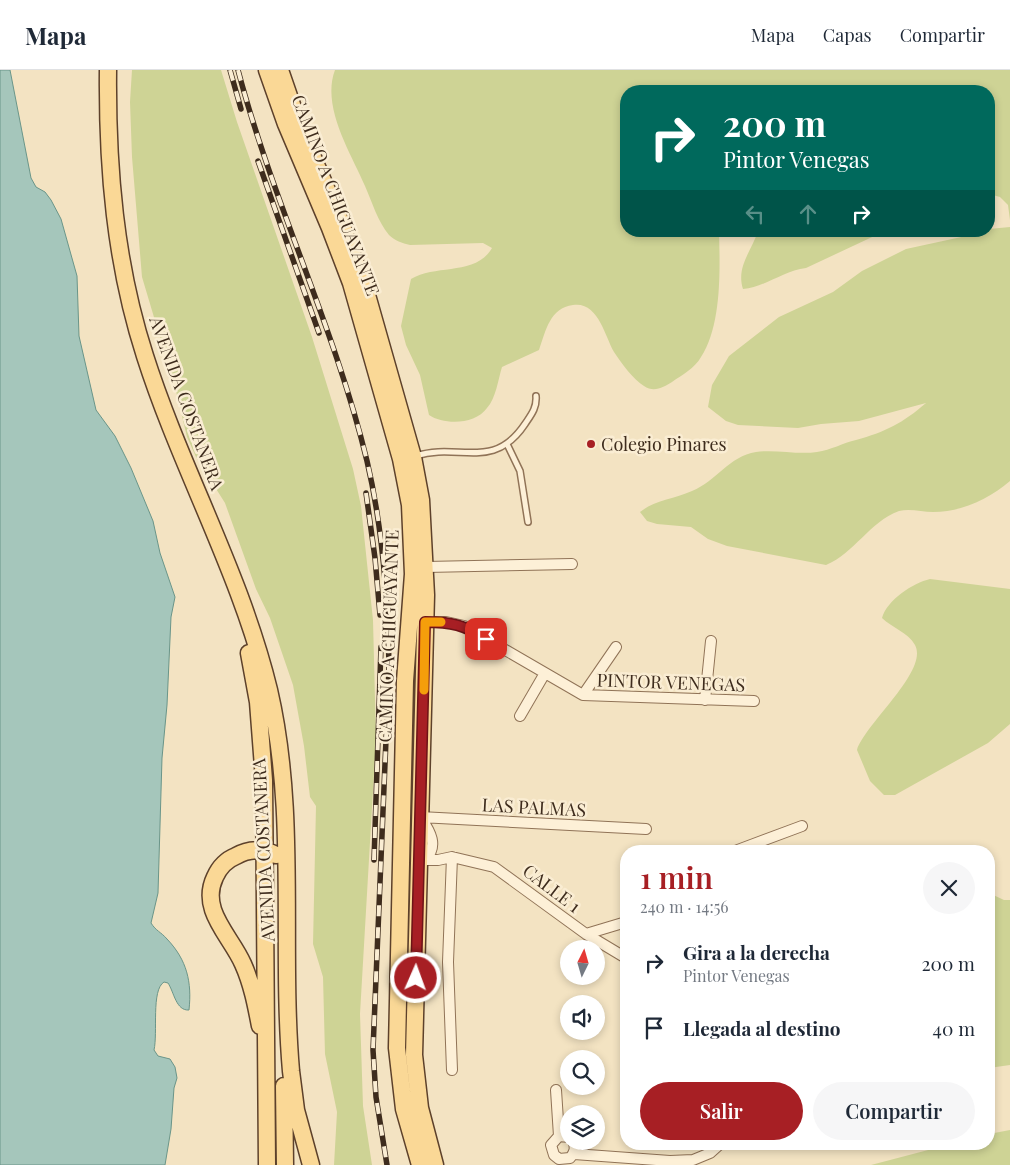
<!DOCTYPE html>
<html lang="es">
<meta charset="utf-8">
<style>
body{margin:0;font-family:"Playfair Display",serif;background:#f6f6f7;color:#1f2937;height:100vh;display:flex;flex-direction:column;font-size:19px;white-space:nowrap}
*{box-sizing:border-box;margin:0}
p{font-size:16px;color:#747a83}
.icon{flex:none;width:28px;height:28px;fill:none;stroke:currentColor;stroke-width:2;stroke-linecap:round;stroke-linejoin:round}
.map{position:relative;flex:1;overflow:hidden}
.details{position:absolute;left:620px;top:775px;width:375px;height:305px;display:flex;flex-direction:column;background:#fff;border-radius:20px;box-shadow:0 2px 8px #0003}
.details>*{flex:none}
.guide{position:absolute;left:620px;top:15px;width:375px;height:152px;border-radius:20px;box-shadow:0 2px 8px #0003;background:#00695c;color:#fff;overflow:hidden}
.needle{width:32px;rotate:5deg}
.buttons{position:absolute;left:560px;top:870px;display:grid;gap:10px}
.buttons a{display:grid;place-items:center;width:45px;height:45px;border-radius:50%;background:#fff;box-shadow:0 2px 8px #0003;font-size:25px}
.pin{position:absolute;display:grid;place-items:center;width:42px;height:42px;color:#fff;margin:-21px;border-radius:10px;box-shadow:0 2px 8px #0006}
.me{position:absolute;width:55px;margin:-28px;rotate:2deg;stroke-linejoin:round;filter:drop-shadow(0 0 4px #0008)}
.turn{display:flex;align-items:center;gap:18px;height:105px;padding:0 20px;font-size:22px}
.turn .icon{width:65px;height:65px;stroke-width:2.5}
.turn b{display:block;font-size:35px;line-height:42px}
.lanes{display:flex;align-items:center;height:48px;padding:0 20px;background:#0003;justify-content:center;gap:25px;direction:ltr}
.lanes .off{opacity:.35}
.round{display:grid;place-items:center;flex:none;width:52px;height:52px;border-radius:26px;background:#f6f6f7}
.summary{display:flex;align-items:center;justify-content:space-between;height:85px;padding:0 20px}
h1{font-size:30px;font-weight:600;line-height:38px;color:#a71f24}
.cta{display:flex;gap:10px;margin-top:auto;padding:10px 20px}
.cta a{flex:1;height:58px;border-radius:30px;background:#a71f24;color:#fff;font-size:20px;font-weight:600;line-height:58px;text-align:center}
.cta a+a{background:#f6f6f7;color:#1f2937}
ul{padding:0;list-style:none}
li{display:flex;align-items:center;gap:15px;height:65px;padding:0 20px}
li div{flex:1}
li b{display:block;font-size:19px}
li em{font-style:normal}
header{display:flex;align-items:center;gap:30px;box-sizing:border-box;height:70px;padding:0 25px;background:#fff;border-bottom:1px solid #e0e1e3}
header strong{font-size:24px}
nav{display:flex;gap:28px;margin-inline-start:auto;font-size:18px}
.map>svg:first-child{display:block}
.green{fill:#ced395}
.water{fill:#a5c6bb;stroke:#6a9589}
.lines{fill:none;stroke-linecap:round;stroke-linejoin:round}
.lane-casing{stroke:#907357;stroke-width:8}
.street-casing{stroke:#907357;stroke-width:12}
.primary-casing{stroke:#5d412b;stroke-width:19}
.lane{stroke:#fdf0d7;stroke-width:5}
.street{stroke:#fdf0d7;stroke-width:10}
.primary{stroke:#fad896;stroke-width:16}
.rail-casing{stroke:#3e2c1d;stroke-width:5.5}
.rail{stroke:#faedd3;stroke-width:4;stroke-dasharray:11;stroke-linecap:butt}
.route-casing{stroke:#6d1417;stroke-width:12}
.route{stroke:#a71f24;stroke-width:9}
.slow{stroke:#f59e0b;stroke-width:9}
.poi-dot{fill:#a71f24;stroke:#faedd3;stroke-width:2}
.labels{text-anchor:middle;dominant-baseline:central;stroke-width:5;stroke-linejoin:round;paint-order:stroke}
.street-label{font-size:18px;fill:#3e2c1d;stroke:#faedd3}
.poi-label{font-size:18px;fill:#3e2c1d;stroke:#faedd3;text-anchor:start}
</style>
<header>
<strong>Mapa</strong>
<nav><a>Mapa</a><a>Capas</a><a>Compartir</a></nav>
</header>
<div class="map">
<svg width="1010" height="1095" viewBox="0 0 1010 1095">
<rect width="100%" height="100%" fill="#f3e3c2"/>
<!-- green -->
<path class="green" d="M132 0H221L237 52 312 267 353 399 361 436 373 550 376 669 360 944 363 1036 372 1095H334L337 1042 325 984 323 907 313 874 316 736 310 727 304 676 293 615 270 548 256 519 225 433 196 387 187 367 176 321 142 207 132 87 130 32Z
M335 0H1010V150L1008 135 1000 127 989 124V21H626V161H719C720 199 722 255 701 287 695 298 682 305 672 312 664 317 654 323 644 316 634 310 621 293 614 282 605 266 598 231 573 235 550 238 546 260 539 280L502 297C498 310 496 328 487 338 475 355 444 355 429 345L420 305 406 275 401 256 411 209C436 194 476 206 492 178L483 173 410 175C402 173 395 171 389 165 378 152 372 132 365 116 351 83 321 37 335 0Z
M1010 157V411C989 429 962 442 933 442 922 442 910 438 899 441 869 452 855 483 826 495L727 476 708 469 691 457 657 454 647 451 640 442C655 430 674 429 692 421 717 411 729 386 756 382 776 379 797 385 817 382 831 380 843 373 856 370 885 362 903 353 926 333L859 351 821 354 798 358 738 355 726 351 708 337 712 315 729 286 779 247 833 222 862 201 906 179 989 161V159Z
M758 161H885L806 198C783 201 765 217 743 219 736 197 751 182 758 161Z
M930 509 1010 519V654L988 673 895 725H884L870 711 857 680C865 654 929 601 915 575 908 562 892 558 882 548 887 530 913 513 930 509Z
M989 823 1004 830H1010V995L989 998Z
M1010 1060V1095H871L951 1074H989V1064Z"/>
<!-- water -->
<path class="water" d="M0 0H10L31 108 36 117 45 122 51 130 61 149 77 206 79 266 96 340 115 366 131 398 153 451 160 483 175 527 171 547 167 635 162 688 158 823 151 853C156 861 161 862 167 869 187 890 192 912 189 940 176 941 174 922 168 913L164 912C151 920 158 963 154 980L158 986 170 989 175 997 177 1008 174 1018 171 1059 165 1095H0Z"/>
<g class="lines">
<defs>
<path id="lane" d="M507 374 520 401 528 452
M416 386C458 372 493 402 525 354 531 345 537 338 536 326"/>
<path id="street" d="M426 497 572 494
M425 552H446L464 556 583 625 754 631
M583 625 616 577
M705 630 711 571
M520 646 545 603
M420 747 646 759
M421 748C430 761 439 776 425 790
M735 781 802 756
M452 787 448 892 452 1000
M419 790H438L452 787 494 797 586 864 626 888
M586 864 626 852
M556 1020 559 1066
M569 1067 559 1066 551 1075 554 1085 559 1089 570 1088C575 1082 576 1078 573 1071
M574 1084 670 1091 693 1090 710 1083 720 1074"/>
<path id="primary" d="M108 0C107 97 115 193 145 286 181 399 241 504 269 620 298 745 280 874 291 1001L296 1040 311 1095
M267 0 286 54 330 158 351 213 401 389 410 435 413 504 405 611 397 978 404 1039 420 1095
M280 0 299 55 339 148 367 225 413 387 421 430 426 525 414 985 420 1038 435 1095
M249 583 258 632 264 710 267 1095
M260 956C256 935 252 914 243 894 231 866 199 840 215 807 219 798 226 790 236 786 248 779 264 778 276 785
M284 1016 285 1095"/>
</defs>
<!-- lane casing -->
<use href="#lane" class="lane-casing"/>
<!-- street casing -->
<use href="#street" class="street-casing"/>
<!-- primary casing -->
<use href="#primary" class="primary-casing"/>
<!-- lane -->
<use href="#lane" class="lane"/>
<!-- street -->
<use href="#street" class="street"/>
<!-- primary -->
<use href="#primary" class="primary"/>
<defs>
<path id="rail" d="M230 0 241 39
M238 0C273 133 335 258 367 391 383 459 388 528 389 598L373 980 376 1027 387 1095
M258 91 319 263
M366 423 375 488 380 545
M374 790 381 577"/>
</defs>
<!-- rail casing -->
<use href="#rail" class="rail-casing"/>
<!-- rail -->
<use href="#rail" class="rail"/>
</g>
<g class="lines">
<defs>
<path id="route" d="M416 908 425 552C452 552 464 555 486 569"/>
</defs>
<!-- route casing -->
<use href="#route" class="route-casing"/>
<!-- route -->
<use href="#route" class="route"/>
<!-- slow -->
<path class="slow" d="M424 620 425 552H441"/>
</g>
<!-- markers -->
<circle class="poi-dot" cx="591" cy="374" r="5"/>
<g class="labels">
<!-- street labels -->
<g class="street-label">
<text transform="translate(336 125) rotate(69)">CAMINO A CHIGUAYANTE</text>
<text transform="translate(187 333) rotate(70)">AVENIDA COSTANERA</text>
<text transform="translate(388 566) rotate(-88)">CAMINO A CHIGUAYANTE</text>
<text transform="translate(671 612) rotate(2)">PINTOR VENEGAS</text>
<text transform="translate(534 737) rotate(3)">LAS PALMAS</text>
<text transform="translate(263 780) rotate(-93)">AVENIDA COSTANERA</text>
<text transform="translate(552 818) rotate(37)">CALLE 1</text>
</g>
<!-- poi labels -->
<g class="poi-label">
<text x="601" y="374">Colegio Pinares</text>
</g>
</g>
</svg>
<div class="buttons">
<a><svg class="needle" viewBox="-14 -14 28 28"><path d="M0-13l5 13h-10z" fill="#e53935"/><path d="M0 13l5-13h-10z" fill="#747a83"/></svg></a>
<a><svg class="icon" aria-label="sound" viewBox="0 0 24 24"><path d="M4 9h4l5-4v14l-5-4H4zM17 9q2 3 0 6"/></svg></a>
<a><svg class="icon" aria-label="search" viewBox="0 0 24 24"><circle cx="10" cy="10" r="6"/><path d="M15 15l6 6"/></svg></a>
<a><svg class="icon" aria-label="layers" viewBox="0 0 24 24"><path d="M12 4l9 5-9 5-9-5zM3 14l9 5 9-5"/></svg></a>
</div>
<div class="pin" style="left:486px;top:569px;background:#d93025"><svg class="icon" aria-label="arrive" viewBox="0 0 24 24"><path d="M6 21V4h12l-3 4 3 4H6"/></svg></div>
<svg class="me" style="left:416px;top:908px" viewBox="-20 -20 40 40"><circle r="17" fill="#a71f24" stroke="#fff" stroke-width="3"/><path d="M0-11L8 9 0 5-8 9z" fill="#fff"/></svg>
<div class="guide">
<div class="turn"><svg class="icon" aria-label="right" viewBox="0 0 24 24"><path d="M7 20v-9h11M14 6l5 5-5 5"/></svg><div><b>200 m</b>Pintor Venegas</div></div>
<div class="lanes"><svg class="icon off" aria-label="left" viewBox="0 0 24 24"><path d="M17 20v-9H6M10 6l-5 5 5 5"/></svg><svg class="icon off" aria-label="ahead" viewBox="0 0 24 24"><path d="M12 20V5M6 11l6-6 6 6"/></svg><svg class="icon" aria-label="right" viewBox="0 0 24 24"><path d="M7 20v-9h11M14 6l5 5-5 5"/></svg></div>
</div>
<section class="details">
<div class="summary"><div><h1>1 min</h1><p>240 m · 14:56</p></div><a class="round"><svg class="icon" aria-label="close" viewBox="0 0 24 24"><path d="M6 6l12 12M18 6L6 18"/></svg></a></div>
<ul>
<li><svg class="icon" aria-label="right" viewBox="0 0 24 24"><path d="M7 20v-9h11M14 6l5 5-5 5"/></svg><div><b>Gira a la derecha</b><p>Pintor Venegas</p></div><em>200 m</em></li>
<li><svg class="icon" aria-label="arrive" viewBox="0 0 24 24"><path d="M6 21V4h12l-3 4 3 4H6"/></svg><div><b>Llegada al destino</b></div><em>40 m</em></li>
</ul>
<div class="cta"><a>Salir</a><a>Compartir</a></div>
</section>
</div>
